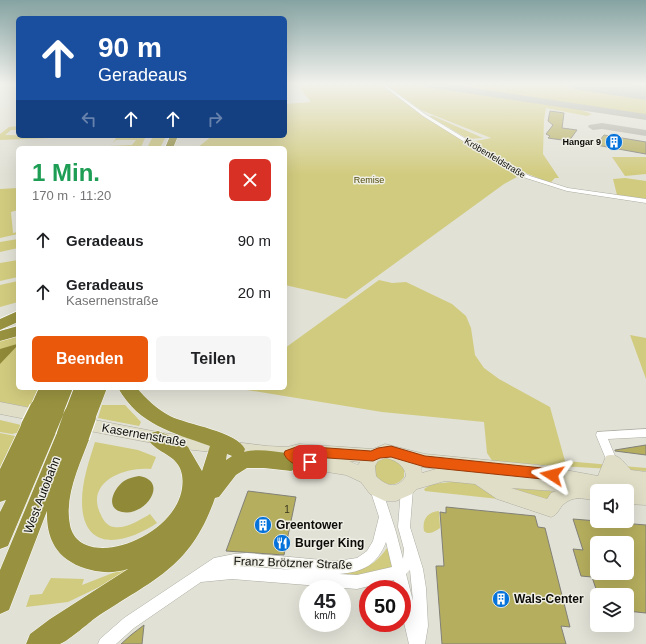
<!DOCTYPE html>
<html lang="de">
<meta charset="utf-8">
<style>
body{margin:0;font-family:Arial,sans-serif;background:#f6f6f6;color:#202124;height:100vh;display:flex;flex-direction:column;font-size:15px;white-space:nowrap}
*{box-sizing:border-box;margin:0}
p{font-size:13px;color:#757577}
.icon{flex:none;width:22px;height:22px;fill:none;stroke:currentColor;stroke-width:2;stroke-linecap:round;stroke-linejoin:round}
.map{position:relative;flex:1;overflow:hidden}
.side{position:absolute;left:16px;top:146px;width:271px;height:244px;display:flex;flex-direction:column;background:#fff;border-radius:6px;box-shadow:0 4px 16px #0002}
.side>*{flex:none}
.hud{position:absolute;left:16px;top:16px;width:271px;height:122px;border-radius:6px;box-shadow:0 4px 16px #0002;background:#1a4fa0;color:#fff;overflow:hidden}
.controls{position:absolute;left:590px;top:484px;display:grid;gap:8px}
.controls a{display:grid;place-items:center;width:44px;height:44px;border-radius:6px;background:#fff;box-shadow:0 4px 16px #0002;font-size:20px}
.speed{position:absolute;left:299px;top:580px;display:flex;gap:8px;font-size:20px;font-weight:700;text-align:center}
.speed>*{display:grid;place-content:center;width:52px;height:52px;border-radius:50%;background:#fff;box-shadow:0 4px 16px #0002;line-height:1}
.speed small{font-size:10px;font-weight:400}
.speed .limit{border:6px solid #d22;background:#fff;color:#111}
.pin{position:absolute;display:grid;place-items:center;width:34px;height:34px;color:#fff;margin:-17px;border-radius:8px;box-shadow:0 2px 6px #0006}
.me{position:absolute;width:44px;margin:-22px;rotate:279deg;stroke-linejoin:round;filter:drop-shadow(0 0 3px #0008)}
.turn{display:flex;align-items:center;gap:14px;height:84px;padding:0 16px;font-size:18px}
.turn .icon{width:52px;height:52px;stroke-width:2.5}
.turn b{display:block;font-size:28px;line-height:34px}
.lanes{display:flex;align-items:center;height:38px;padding:0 16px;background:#0003;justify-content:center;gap:20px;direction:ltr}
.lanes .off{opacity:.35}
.round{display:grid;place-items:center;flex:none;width:42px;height:42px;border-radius:6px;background:#f6f6f6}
.head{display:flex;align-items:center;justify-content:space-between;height:68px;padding:0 16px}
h1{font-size:24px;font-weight:700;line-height:30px;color:#1e9e55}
.button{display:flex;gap:8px;margin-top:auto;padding:8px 16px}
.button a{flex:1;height:46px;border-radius:6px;background:#ea580c;color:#fff;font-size:16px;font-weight:700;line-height:46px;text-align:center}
.button a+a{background:#f6f6f6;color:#202124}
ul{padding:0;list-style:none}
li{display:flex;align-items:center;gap:12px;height:52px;padding:0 16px}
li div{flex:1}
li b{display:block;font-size:15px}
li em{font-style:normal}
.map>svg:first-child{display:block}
.green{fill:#d1cb7f}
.water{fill:#908938}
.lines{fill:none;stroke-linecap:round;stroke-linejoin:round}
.taxiway{fill:#b0b0a7;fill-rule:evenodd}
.runway{fill:#b0b0a7;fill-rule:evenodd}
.building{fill:#b5ae5e;stroke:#818077;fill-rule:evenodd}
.minor-casing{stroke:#adada3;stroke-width:1}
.secondary-casing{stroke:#adada3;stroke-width:1}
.motorway-casing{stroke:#fff;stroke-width:1}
.minor{fill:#fff;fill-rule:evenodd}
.secondary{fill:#e0dec6;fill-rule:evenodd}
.motorway{fill:#989240;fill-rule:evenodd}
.motorway-bridge-casing{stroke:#fff;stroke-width:20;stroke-linecap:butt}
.motorway-bridge{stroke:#989240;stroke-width:18}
.route{fill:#ea580c;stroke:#983908}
.labels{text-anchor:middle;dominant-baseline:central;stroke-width:3;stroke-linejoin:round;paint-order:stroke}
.far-poi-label{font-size:9px;font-weight:bold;fill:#0d0c09;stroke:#eeeee4;text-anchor:end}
.far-street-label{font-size:9px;fill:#0d0c09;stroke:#eeeee4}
.far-park-label{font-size:9px;fill:#504b0b;stroke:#eeeee4}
.near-number-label{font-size:10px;fill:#37341e}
.near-street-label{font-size:12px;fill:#0d0c09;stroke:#eeeee4}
.near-poi-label{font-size:12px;font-weight:bold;fill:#0d0c09;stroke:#eeeee4;text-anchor:start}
</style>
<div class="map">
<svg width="646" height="644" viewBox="0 0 646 644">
<rect width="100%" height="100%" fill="#e1e1d6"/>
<!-- green -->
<path class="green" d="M285 84H379L422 115 514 173 517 177 504 184 346 299 285 285V148H197L212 136H285V104L311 102 298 86 285 87Z
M385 84H413L578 109 592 114 587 116 546 108 544 120 543 154 559 178H555L550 183 509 166 471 142 491 138 421 110Z
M439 84H554L646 96V115Z
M429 116H433L483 138 468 139Z
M18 126V130H11L5 135 54 136 51 138 0 140V134L9 127Z
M153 136H166L160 148H147Z
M144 137 145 138 141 147 101 148 109 146 132 145 136 140H116L113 143 116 138Z
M612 157H646V174L625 176Z
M625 178 646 181V199L617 195 613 179Z
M18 188V210L11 212 13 233 18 232V234L0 238V189Z
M18 239V248L0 252V242Z
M18 260V277L0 281V263Z
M379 280 392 283 406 282 452 304 466 316 471 328 475 355 484 368 499 379 550 407 565 461 646 468V471L493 462 487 453 484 422 382 412 235 388H285V348Z
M18 281V302L0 307V285Z
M18 334V388H42L32 408 0 402V339Z
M630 335 646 338V379Z
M102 405H125L141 422 139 426 98 418Z
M0 420 21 425 20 432 12 434 0 432Z
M0 433 15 436 0 467Z
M95 442 138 450 156 457 151 469C125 466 84 482 101 515 103 520 107 526 114 527 126 529 140 520 150 514L157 523C133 539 91 555 83 514 79 490 88 464 95 442Z
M385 458 395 459 404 469V477C388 499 358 466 385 458Z
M461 481 472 483 516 501 425 491 424 489 432 484Z
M494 484 557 492 547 500Z
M439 511 440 528C435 531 430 536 424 531 422 520 427 512 439 511Z
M389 545 395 568 348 577 314 569C347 572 369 577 389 545Z
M146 560 147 564 68 602 26 607 30 595 42 594 51 578 84 579 82 585Z"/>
<!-- water -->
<path class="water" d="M17 344V346L0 364V349Z
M139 476C170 481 145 517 122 512 104 508 114 488 124 481 129 478 134 477 139 476Z"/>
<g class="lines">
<!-- taxiway -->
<path class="taxiway" d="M422 84H446L646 114V120L426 87Z
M602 123 646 130V136L602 129 593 130 588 127 589 125Z"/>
<!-- runway -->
<path class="runway" d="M569 84H631L646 86V100L579 90 572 88Z"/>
</g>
<!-- building -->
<path class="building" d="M550 111 564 113 562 128 577 130 569 141 548 138 550 136 546 134 553 125 548 121Z
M604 135 646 142V154L596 145Z
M646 445V455L615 451V450Z
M248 491 296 497 284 555 226 551Z
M446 507 535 516 538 527 545 528 570 627 561 626 566 644H442L436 566H444L440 512 446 513Z
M573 519 646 525V613L627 611V595H598L592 577 581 576 573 549 583 550ZM597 543H627V573H597Z
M144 625 142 644H121L131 635Z"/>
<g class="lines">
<defs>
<path id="minor" d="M381 84H384L425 114 512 167 530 176 568 188 646 199V203L567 191 526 178 508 169 423 116Z
M646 429V437L608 439 617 461 616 464 612 466 608 464 596 435 597 432Z
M376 484 380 485 382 489 396 532 403 559 404 549 398 527 401 489 403 485 407 484 411 485 413 489 410 527 423 569 426 588 428 626 425 644H409L402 614V589H396L394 580 357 589 232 579 201 582 134 628 116 644H98L100 639 124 618 214 558 234 554 247 553 322 560 337 561 357 558 367 551 373 541 379 517 370 489 372 485ZM386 542 392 567 357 575 339 574C363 572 377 565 386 542ZM239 566H258L293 570ZM410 570 413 601 406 574Z"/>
<path id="secondary" d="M0 402 41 410 46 412 48 416 46 420 41 422 0 414Z
M79 417 163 433 267 446 287 447 299 444 373 449 385 444 425 454 538 465 598 476 606 456C618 452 623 462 631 470L646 472V505L627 504V491H597V501C585 499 574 495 564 504 558 509 559 514 551 517L497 499 475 484 445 481 417 489 412 494 396 501H385L370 494 361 482 346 475 296 467 290 465 286 460 184 449 79 429 74 427 71 423 74 419ZM386 458C396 460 405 466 406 476 397 490 386 486 376 476L375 466 378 461ZM349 461 360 462 358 465ZM421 467 436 469 422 473ZM511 488 556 491 551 493 547 499Z"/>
<path id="motorway" d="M170 136H178L173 148H165Z
M18 311V322L0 330V319Z
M18 326V336L0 341V331Z
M39 388H73L62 416 55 418 48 416 46 412 39 415 33 413 30 408Z
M74 388H107L94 422 87 424 80 422 79 419 73 421 66 419 64 414Z
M118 388H137C146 399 157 409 170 416 188 425 236 431 245 449L244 452C258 448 273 452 288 453 294 453 297 452 303 454L306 460 303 466 291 471 264 468H247L236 475 219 497 215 498C190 570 151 580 94 619 88 624 65 643 60 644 49 644 37 644 26 644L30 634 50 619 128 569C116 573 103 573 91 570 60 562 46 543 47 511L9 610 0 614V570L59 428 66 426 73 428 74 431 80 429 87 431 90 437C80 464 64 496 70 525 80 576 191 534 182 475 179 454 156 454 148 439L151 433 158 431 177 439 188 447 202 471 210 446C172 432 140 426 118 388ZM227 454 232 456 226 460Z
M30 418 37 421 39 426 47 422 54 425 57 430 8 546 0 549V512L6 500 0 502V469L23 421Z"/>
</defs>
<!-- minor casing -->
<use href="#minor" class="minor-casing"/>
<!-- secondary casing -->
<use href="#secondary" class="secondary-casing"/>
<!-- motorway casing -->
<use href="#motorway" class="motorway-casing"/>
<!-- minor -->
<use href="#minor" class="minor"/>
<!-- secondary -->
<use href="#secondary" class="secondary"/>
<!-- motorway -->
<use href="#motorway" class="motorway"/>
<defs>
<path id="motorway-bridge" d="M30 426 39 408
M47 430 55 411
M66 434 73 414
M80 437 87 417"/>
</defs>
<!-- motorway-bridge casing -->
<use href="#motorway-bridge" class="motorway-bridge-casing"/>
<!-- motorway-bridge -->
<use href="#motorway-bridge" class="motorway-bridge"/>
</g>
<!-- sky -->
<linearGradient id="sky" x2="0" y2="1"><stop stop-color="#85a3a2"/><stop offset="0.48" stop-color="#f2f2ed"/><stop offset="1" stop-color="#f2f2ed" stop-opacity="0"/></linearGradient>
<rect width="646" height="175" fill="url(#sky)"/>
<!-- route -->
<path class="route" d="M299 446 371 451 378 448 391 446 425 456 552 469 557 471 559 475 557 479 552 480 425 467 391 457 380 458 373 461 313 457 317 462 315 465C304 469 289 465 284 454L285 451Z"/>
<!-- icons -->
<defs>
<symbol id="building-disc" viewBox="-11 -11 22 22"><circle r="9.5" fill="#0673db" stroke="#eeeee4"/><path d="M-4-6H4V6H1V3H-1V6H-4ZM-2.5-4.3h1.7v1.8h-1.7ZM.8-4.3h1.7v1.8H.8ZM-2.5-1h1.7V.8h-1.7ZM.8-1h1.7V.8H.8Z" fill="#fff"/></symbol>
<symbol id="restaurant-disc" viewBox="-11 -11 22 22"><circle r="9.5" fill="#0673db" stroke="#eeeee4"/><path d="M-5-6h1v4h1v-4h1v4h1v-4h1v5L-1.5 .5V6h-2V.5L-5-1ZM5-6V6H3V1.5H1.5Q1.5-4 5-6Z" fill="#fff"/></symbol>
</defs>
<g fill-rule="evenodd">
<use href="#building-disc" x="604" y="132" width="20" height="20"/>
<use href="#building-disc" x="253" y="515" width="20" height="20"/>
<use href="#restaurant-disc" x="272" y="533" width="20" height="20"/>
<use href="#building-disc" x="491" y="589" width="20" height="20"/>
</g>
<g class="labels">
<!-- far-poi labels -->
<g class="far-poi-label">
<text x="601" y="142">Hangar 9</text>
</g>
<!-- far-street labels -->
<g class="far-street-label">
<text transform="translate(495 158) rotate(31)">Kröbenfeldstraße</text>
</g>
<!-- far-park labels -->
<g class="far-park-label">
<text x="369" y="180">Remise</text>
</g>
<!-- near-number labels -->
<g class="near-number-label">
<text x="287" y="509">1</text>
</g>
<!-- near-street labels -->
<g class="near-street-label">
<text transform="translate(144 435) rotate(10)">Kasernenstraße</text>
<text transform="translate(42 495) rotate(-69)">West Autobahn</text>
<text transform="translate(293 563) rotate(2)">Franz Brötzner Straße</text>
</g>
<!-- near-poi labels -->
<g class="near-poi-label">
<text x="276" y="525">Greentower</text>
<text x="295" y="543">Burger King</text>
<text x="514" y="599">Wals-Center</text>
</g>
</g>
</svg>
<div class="controls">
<a><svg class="icon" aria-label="sound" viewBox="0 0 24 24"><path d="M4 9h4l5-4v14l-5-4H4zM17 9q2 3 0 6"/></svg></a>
<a><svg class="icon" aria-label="search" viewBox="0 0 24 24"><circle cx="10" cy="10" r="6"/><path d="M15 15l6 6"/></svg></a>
<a><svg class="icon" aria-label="layers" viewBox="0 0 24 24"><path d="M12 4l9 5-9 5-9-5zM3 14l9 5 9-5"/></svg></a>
</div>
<div class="speed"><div>45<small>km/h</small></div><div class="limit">50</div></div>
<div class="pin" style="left:310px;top:462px;background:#d93025"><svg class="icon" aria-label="arrive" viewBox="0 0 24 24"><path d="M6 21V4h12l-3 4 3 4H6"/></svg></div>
<svg class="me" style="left:552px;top:475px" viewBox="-20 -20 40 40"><path d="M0-17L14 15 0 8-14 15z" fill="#ea580c" stroke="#fff" stroke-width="4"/></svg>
<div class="hud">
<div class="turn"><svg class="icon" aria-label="ahead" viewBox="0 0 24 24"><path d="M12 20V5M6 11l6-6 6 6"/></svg><div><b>90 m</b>Geradeaus</div></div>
<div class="lanes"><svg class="icon off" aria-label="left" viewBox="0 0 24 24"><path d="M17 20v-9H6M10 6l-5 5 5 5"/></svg><svg class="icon" aria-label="ahead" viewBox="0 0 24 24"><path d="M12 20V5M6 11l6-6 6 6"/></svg><svg class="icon" aria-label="ahead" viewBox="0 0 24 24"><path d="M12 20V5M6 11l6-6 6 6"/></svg><svg class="icon off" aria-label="right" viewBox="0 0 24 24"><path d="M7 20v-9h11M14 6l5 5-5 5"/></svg></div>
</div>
<section class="side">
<div class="head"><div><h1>1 Min.</h1><p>170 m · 11:20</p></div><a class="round" style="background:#d93025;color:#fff"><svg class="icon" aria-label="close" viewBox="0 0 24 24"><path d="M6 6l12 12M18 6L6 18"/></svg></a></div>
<ul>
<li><svg class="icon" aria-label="ahead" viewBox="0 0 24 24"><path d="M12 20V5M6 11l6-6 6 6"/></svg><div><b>Geradeaus</b></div><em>90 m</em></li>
<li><svg class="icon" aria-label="ahead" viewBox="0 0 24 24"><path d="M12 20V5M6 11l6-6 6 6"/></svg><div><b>Geradeaus</b><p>Kasernenstraße</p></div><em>20 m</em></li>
</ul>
<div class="button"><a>Beenden</a><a>Teilen</a></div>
</section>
</div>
